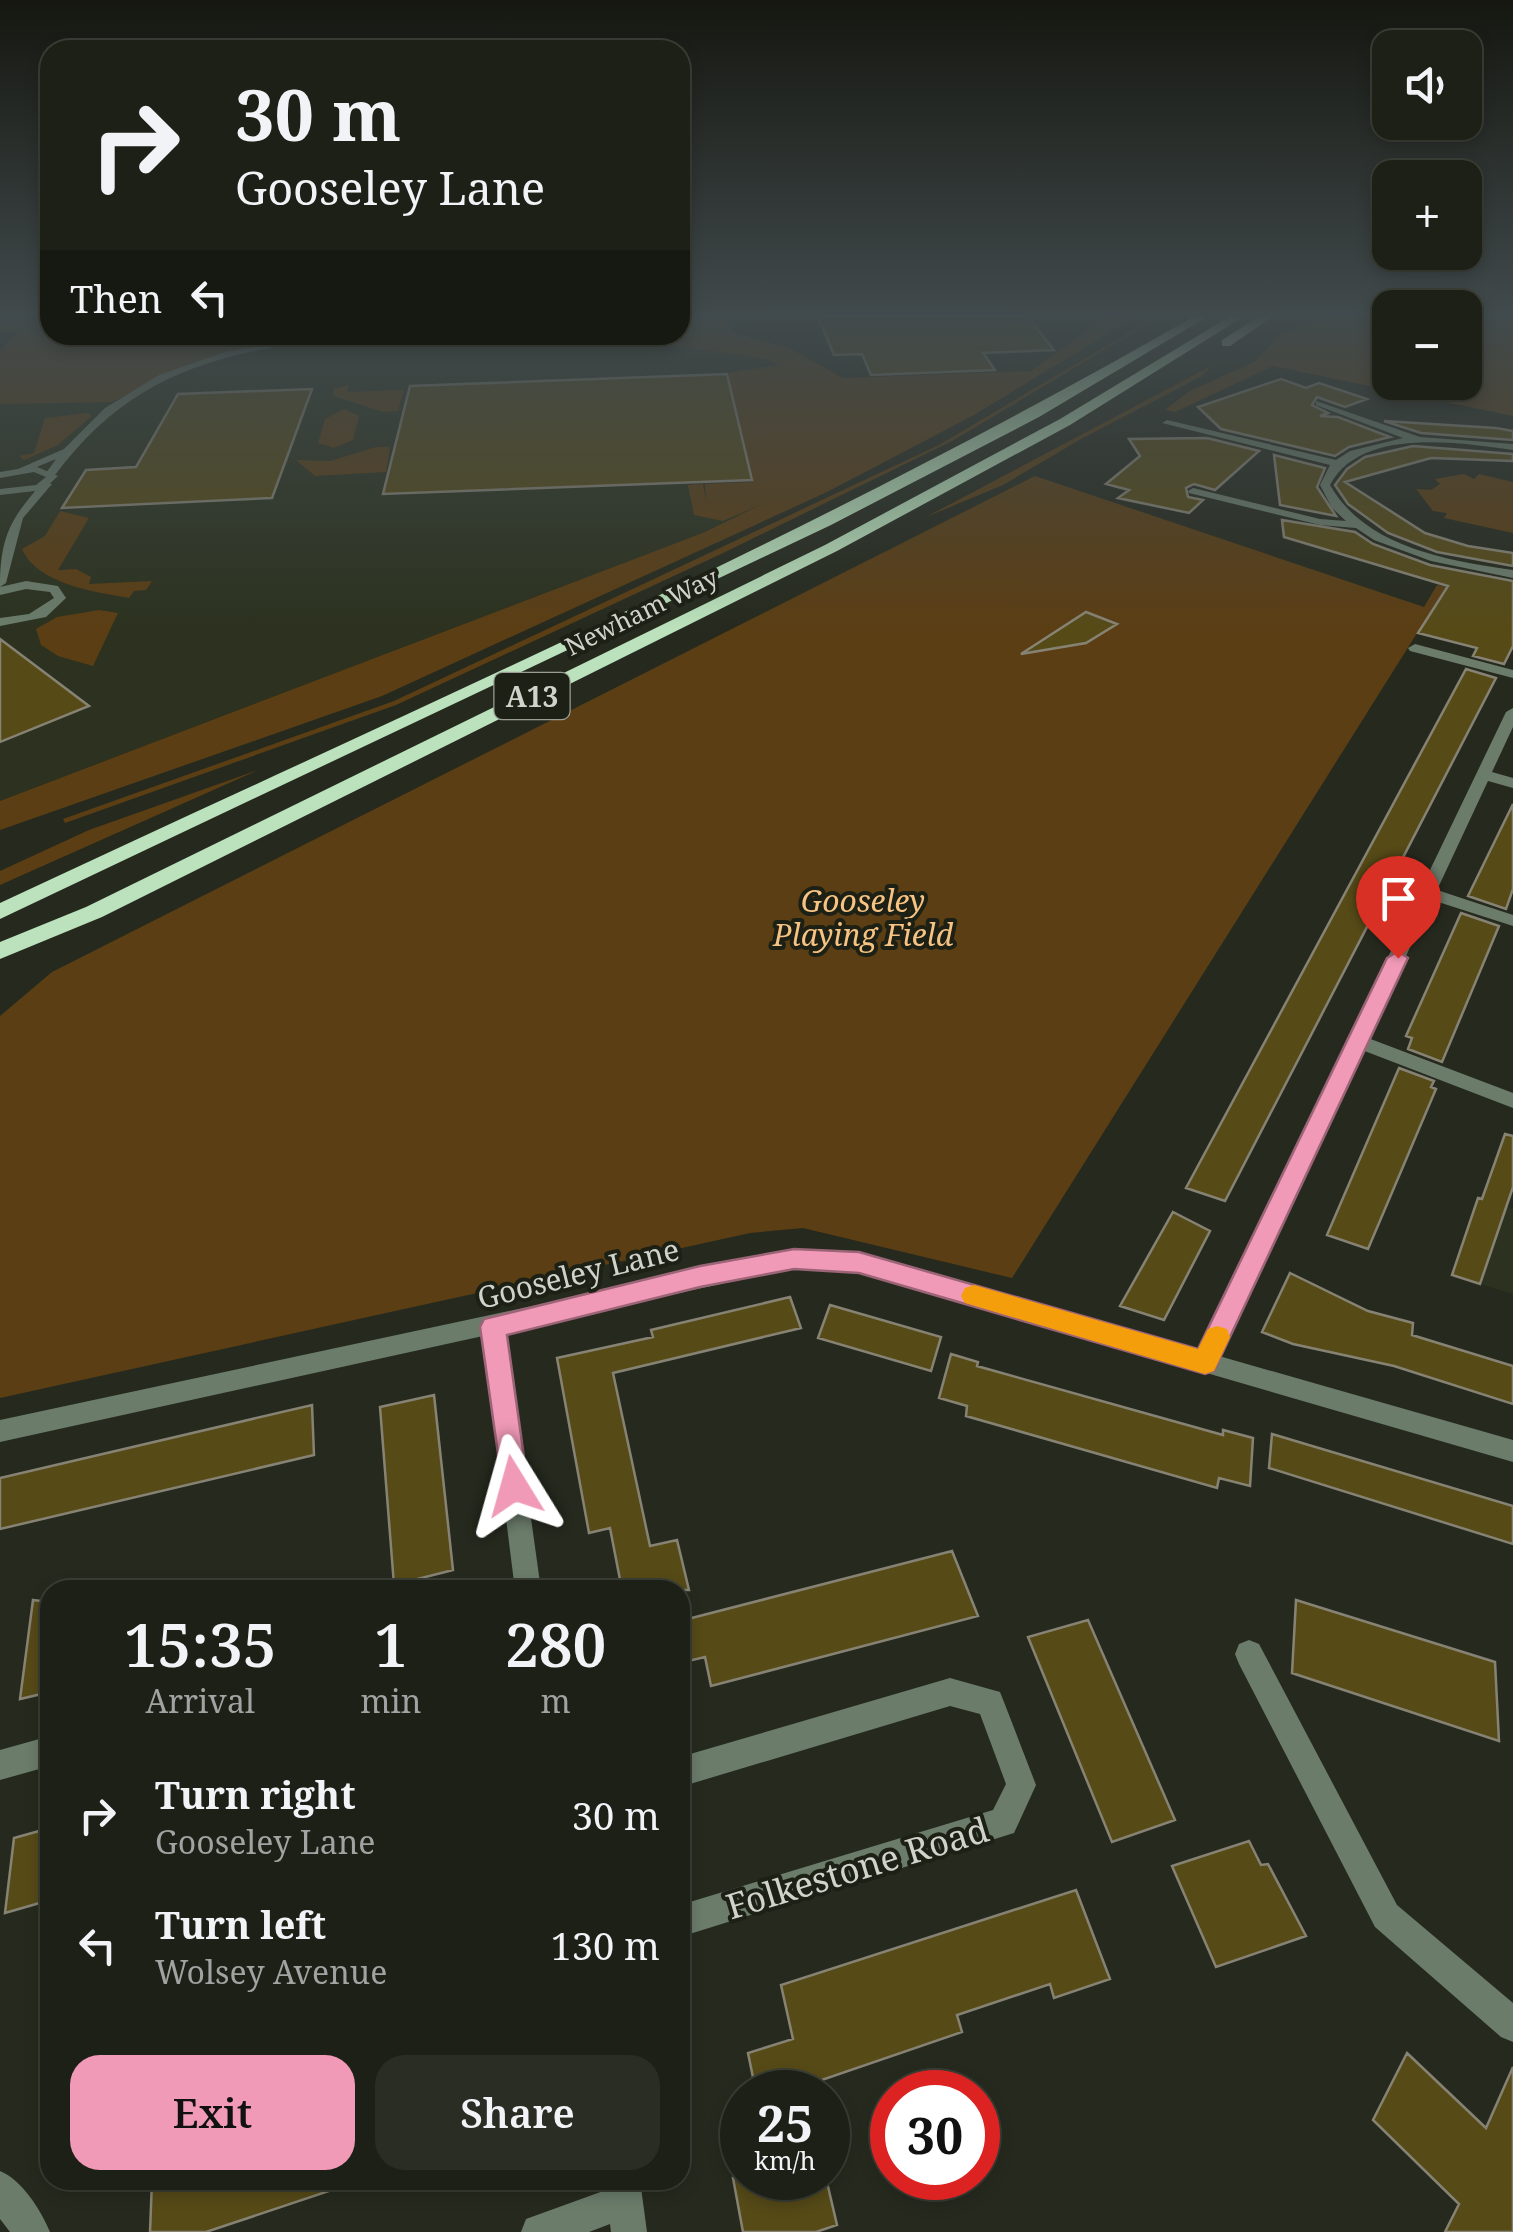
<!DOCTYPE html>
<meta charset="utf-8">
<style>
body{margin:0;font-family:"Noto Serif",serif;background:#292d23;color:#f1f3f6;height:100vh;display:flex;flex-direction:column;font-size:38px;white-space:nowrap}
*{box-sizing:border-box;margin:0}
p{font-size:32px;color:#a0a3a1}
.icon{flex:none;width:55px;height:55px;fill:none;stroke:currentColor;stroke-width:2;stroke-linecap:round;stroke-linejoin:round}
.map{position:relative;flex:1;overflow:hidden}
.side{position:absolute;left:40px;top:1580px;width:650px;height:610px;display:flex;flex-direction:column;background:#1c2016;border-radius:30px;box-shadow:0 5px 15px #0003,0 0 0 2px #3a3e35}
.side>*{flex:none}
.hud{position:absolute;left:40px;top:40px;width:650px;height:305px;border-radius:30px;box-shadow:0 5px 15px #0003,0 0 0 2px #3a3e35;background:#1c2016;color:#f1f3f6;overflow:hidden}
.fabs{position:absolute;left:1372px;top:30px;display:grid;gap:20px}
.fabs a{display:grid;place-items:center;width:110px;height:110px;border-radius:20px;background:#1c2016;box-shadow:0 5px 15px #0003,0 0 0 2px #3a3e35;font-size:50px}
.speed{position:absolute;left:720px;top:2070px;display:flex;gap:20px;font-size:50px;font-weight:700;text-align:center}
.speed>*{display:grid;place-content:center;width:130px;height:130px;border-radius:50%;background:#1c2016;box-shadow:0 5px 15px #0003,0 0 0 2px #3a3e35;line-height:1}
.speed small{font-size:25px;font-weight:400}
.speed .limit{border:15px solid #d22;background:#fff;color:#111}
.pin{position:absolute;display:grid;place-items:center;width:85px;height:85px;color:#fff;margin:-102px -42px;border-radius:50% 50% 50% 0;rotate:-45deg;box-shadow:0 0 10px #0007}
.pin .icon{rotate:45deg}
.me{position:absolute;width:110px;margin:-55px;rotate:352deg;stroke-linejoin:round;filter:drop-shadow(0 0 8px #0008)}
.turn{display:flex;align-items:center;gap:35px;height:210px;padding:0 30px;font-size:45px}
.turn .icon{width:130px;height:130px;stroke-width:2.5}
.turn b{display:block;font-size:70px;line-height:85px}
.then{display:flex;align-items:center;height:95px;padding:0 30px;background:#0003;gap:20px;font-size:38px}
.eta{display:flex;justify-content:space-evenly;align-items:center;height:170px;text-align:center}
.eta b{font-size:60px;font-weight:600;line-height:70px}
.cta{display:flex;gap:20px;margin-top:auto;padding:20px 30px}
.cta a{flex:1;height:115px;border-radius:30px;background:#f09ab7;color:#111;font-size:40px;font-weight:600;line-height:115px;text-align:center}
.cta a+a{background:#292d23;color:#f1f3f6}
ul{padding:0;list-style:none}
li{display:flex;align-items:center;gap:30px;height:130px;padding:0 30px}
li div{flex:1}
li b{display:block;font-size:38px}
li em{font-style:normal}
.map>svg:first-child{display:block}
.built{fill:#2c321f}
.green{fill:#5b3e14}
.building{fill:#564a17;stroke:#878374;stroke-width:2.5}
.lines{fill:none;stroke-linecap:round;stroke-linejoin:round}
.minor{fill:#6b7c6b;fill-rule:evenodd}
.tertiary{fill:#6b7c6b;fill-rule:evenodd}
.trunk{fill:#bbe2bc;fill-rule:evenodd}
.route{fill:#f09ab7;stroke:#9c6477;stroke-width:2.5}
.slow{fill:#f59e0b}
.labels{text-anchor:middle;dominant-baseline:central;stroke-width:8;stroke-linejoin:round;paint-order:stroke}
.far-street-label{font-size:25px;fill:#d0d3cb;stroke:#1d2014}
.shield{fill:#1d2014;stroke:#9a9d94;stroke-width:2.5}
.shield-label{font-size:28px;font-weight:bold;fill:#d0d3cb}
.park-label{font-size:30px;font-style:italic;fill:#f7c383;stroke:#1d2014}
.street-label{font-size:30px;fill:#d0d3cb;stroke:#1d2014}
.near-street-label{font-size:35px;fill:#d0d3cb;stroke:#1d2014}
</style>
<div class="map">
<svg width="1513" height="2232" viewBox="0 0 1513 2232">
<rect width="100%" height="100%" fill="#262a1e"/>
<!-- built -->
<path class="built" d="M329 335H602L767 359 855 398 851 461 705 532 0 801V396L131 391 190 364 261 345Z
M1479 1195 1513 1209V1294L1452 1275Z"/>
<!-- green -->
<path class="green" d="M680 317H725L733 333 789 348 843 378 1031 371 1106 317H1135L974 415 827 492 382 696 0 830V801L705 532 762 504 723 521 694 515 688 485 703 484 706 502 705 484 753 482 728 373 779 365 767 359 603 335H680Z
M1155 317H1160L952 441 721 554 396 705 65 823 63 819 394 701 939 445Z
M1324 317H1390V382H1465V317H1513V416L1273 366 1175 412 1165 410 1190 391 1254 362 1281 334Z
M50 320V335H329L261 345 190 364 111 402 0 404V351L18 332 0 331V322Z
M1211 366 1202 376 1081 439 1003 485 926 517Z
M349 385 347 392 404 390 398 411 383 412 334 396 333 389Z
M344 409 359 416 353 440 334 448 318 443 325 419Z
M88 413 92 416 58 445 24 460 19 456 34 453 45 418Z
M376 447H390L386 472 315 476 296 460 330 461Z
M1464 474 1474 479 1479 474 1513 482V533L1444 518 1447 513 1433 511 1416 489 1431 490 1440 484 1435 479Z
M1035 476 1424 607 1437 585 1446 587 1012 1278 803 1228 750 1233 0 1398V1016L52 972Z
M60 511 89 518 58 570 76 569 91 577 89 584 152 581 146 590 134 591 129 598C95 592 37 584 22 549L45 536Z
M99 610 118 613 93 666 58 656 41 645 36 629 57 617Z
M258 770 0 885V871L89 830Z"/>
<!-- building -->
<path class="building" d="M818 317H1028L1054 350 983 353 995 370 871 375 862 354 834 355Z
M727 374 752 480 383 494 410 386Z
M1281 379 1306 388 1319 383 1367 399 1345 407 1317 397 1312 405 1328 413 1320 416 1338 417 1390 437 1349 447 1335 456 1221 429 1198 407Z
M312 389 272 498 62 508 86 470 136 467 178 394Z
M1384 421 1496 428 1513 431V440L1421 433Z
M1207 438 1259 451 1215 490 1194 484 1186 488 1188 497 1203 500 1189 513 1118 498 1129 490 1106 484 1140 456 1129 439Z
M1413 446 1513 454V461L1431 458 1345 482 1425 533 1468 546 1513 553V566L1437 552 1388 533 1348 504 1335 485 1347 469 1365 457Z
M1274 455 1325 468 1317 487 1336 516 1280 505Z
M1282 520 1355 532 1373 544 1430 565 1513 581V646L1504 664 1473 656 1477 648 1418 633 1448 586 1284 537Z
M1086 612 1117 624 1086 643 1021 654Z
M0 639 89 706 0 742Z
M1466 669 1496 678 1225 1201 1186 1188Z
M1513 804V889L1506 909 1468 896Z
M1461 913 1499 926 1442 1062 1408 1049 1412 1038 1406 1036Z
M1399 1068 1434 1081 1431 1087 1436 1089 1368 1249 1327 1235Z
M1505 1134 1513 1136V1187L1480 1284 1452 1275 1478 1198 1482 1199Z
M1173 1212 1210 1231 1164 1320 1120 1306Z
M1290 1273 1368 1311 1413 1323 1412 1335 1513 1366V1404L1394 1366 1293 1344 1262 1332Z
M790 1297 801 1328 613 1373 650 1546 677 1540 689 1590H622L610 1528 589 1533 557 1358 653 1337 651 1330Z
M830 1305 941 1337 931 1371 818 1338Z
M951 1354 978 1362 977 1366 1223 1435V1430L1253 1438 1250 1486 1219 1478 1217 1488 966 1416 967 1406 939 1398Z
M434 1395 453 1570 394 1585 380 1407Z
M312 1405 314 1455 0 1529V1478Z
M1272 1434 1513 1506V1544L1269 1468Z
M952 1551 978 1616 711 1686 705 1657 680 1663V1621Z
M33 1600 50 1602V1692L20 1699Z
M1296 1600 1495 1662 1499 1741 1292 1673Z
M1088 1620 1175 1820 1112 1842 1028 1637Z
M50 1828V1900L5 1913 14 1838Z
M1249 1841 1261 1865 1268 1864 1306 1936 1216 1967 1172 1866Z
M1076 1890 1110 1979 1054 1998 1050 1984 957 2015 962 2032 804 2086 806 2092H756L748 2053 793 2039 781 1985Z
M1407 2053 1486 2128 1513 2067V2232H1445L1459 2204 1373 2120Z
M733 2178H826L837 2225 816 2232H743Z
M152 2180H346L347 2185 206 2232H150Z"/>
<g class="lines">
<!-- minor -->
<path class="minor" d="M714 317 710 320 680 324V318Z
M323 335H359C336 345 302 342 276 347 180 363 113 397 55 475L46 473 56 459 27 471 18 469 64 449 105 408 159 375 225 352Z
M1316 401 1420 437 1513 444V450C1459 442 1360 427 1330 485 1365 547 1448 561 1513 570V578L1431 561 1374 540 1356 528 1320 525 1189 493 1188 491 1193 488 1320 519 1346 521 1332 508 1320 485 1330 465 1162 423 1167 420 1336 460 1350 451 1403 438 1316 405Z
M43 482 52 484 23 518 6 583 0 587C0 536 11 518 43 482Z
M26 581 58 586 66 598 46 617 0 626V618L29 614 54 598 50 592 26 589 0 595V587Z
M1415 644 1513 670V678L1410 651 1408 648Z
M1513 708V727L1492 772 1513 778V788L1488 781 1437 890 1513 915V926L1432 900 1368 1038 1513 1093V1108L1362 1050 1219 1356 1513 1440V1462L859 1272 794 1268 505 1331 541 1590H515L483 1336 0 1442V1420L794 1250 859 1254 1199 1350 1506 712Z
M1249 1640 1259 1644 1397 1905 1513 2003V2042L1501 2037 1375 1927 1239 1664 1235 1654 1239 1644Z
M950 1678 1000 1692 1004 1702 1036 1785 1014 1833 680 1937V1905L993 1810 1006 1784 980 1714 950 1706 680 1787V1757Z
M50 1736V1766L0 1780V1750Z
M0 2171C22 2180 41 2210 50 2232H10L0 2219Z
M604 2180H640L647 2232H611L610 2224 589 2232H521L526 2219 606 2190Z"/>
<!-- tertiary -->
<path class="tertiary" d="M35 466 58 476 43 490 0 495V489L36 485 46 477 34 472 0 478V472Z"/>
<!-- trunk -->
<path class="trunk" d="M1193 317H1207L1039 417 831 525 0 919V903C401 715 809 538 1193 317Z
M1229 317H1243L1070 425 837 551 102 917 0 959V942L86 907 825 545 1060 419Z
M1258 317H1272L1230 346H1222V340Z"/>
</g>
<!-- sky -->
<linearGradient id="sky" x2="0" y2="1"><stop stop-color="#151710"/><stop offset="0.5" stop-color="#414a4c"/><stop offset="1" stop-color="#414a4c" stop-opacity="0"/></linearGradient>
<rect width="1513" height="629" fill="url(#sky)"/>
<!-- route -->
<path class="route" d="M1398 951 1408 958 1214 1371 1205 1374 859 1273 794 1269 700 1287 507 1335 528 1486 524 1496 514 1500 504 1496 480 1327 484 1319 700 1266 794 1249 859 1252 1198 1349 1387 958Z"/>
<!-- slow -->
<path class="slow" d="M974 1285 1198 1349 1208 1329 1217 1326 1227 1329 1230 1337 1214 1371 1205 1374 965 1303 961 1296 965 1288Z"/>
<g class="labels">
<!-- far-street labels -->
<g class="far-street-label">
<text transform="translate(641 611) rotate(-26)">Newham Way</text>
</g>
<!-- shield labels -->
<rect class="shield" x="494.5" y="673" width="75" height="46" rx="8"/>
<g class="shield-label">
<text x="532" y="696">A13</text>
</g>
<!-- park labels -->
<g class="park-label">
<text x="863" y="900">Gooseley<tspan x="863" dy="34">Playing Field</tspan></text>
</g>
<!-- street labels -->
<g class="street-label">
<text transform="translate(578 1273) rotate(-14)">Gooseley Lane</text>
</g>
<!-- near-street labels -->
<g class="near-street-label">
<text transform="translate(857 1867) rotate(-17)">Folkestone Road</text>
</g>
</g>
</svg>
<div class="fabs">
<a><svg class="icon" aria-label="sound" viewBox="0 0 24 24"><path d="M4 9h4l5-4v14l-5-4H4zM17 9q2 3 0 6"/></svg></a>
<a>+</a>
<a>−</a>
</div>
<div class="speed"><div>25<small>km/h</small></div><div class="limit">30</div></div>
<div class="pin" style="left:1398px;top:958px;background:#d93025"><svg class="icon" aria-label="arrive" viewBox="0 0 24 24"><path d="M6 21V4h12l-3 4 3 4H6"/></svg></div>
<svg class="me" style="left:514px;top:1486px" viewBox="-20 -20 40 40"><path d="M0-17L14 15 0 8-14 15z" fill="#f09ab7" stroke="#fff" stroke-width="4"/></svg>
<div class="hud">
<div class="turn"><svg class="icon" aria-label="right" viewBox="0 0 24 24"><path d="M7 20v-9h11M14 6l5 5-5 5"/></svg><div><b>30 m</b>Gooseley Lane</div></div>
<div class="then">Then<svg class="icon" aria-label="left" viewBox="0 0 24 24"><path d="M17 20v-9H6M10 6l-5 5 5 5"/></svg></div>
</div>
<section class="side">
<div class="eta">
<div><b>15:35</b><p>Arrival</p></div>
<div><b>1</b><p>min</p></div>
<div><b>280</b><p>m</p></div>
</div>
<ul>
<li><svg class="icon" aria-label="right" viewBox="0 0 24 24"><path d="M7 20v-9h11M14 6l5 5-5 5"/></svg><div><b>Turn right</b><p>Gooseley Lane</p></div><em>30 m</em></li>
<li><svg class="icon" aria-label="left" viewBox="0 0 24 24"><path d="M17 20v-9H6M10 6l-5 5 5 5"/></svg><div><b>Turn left</b><p>Wolsey Avenue</p></div><em>130 m</em></li>
</ul>
<div class="cta"><a>Exit</a><a>Share</a></div>
</section>
</div>
